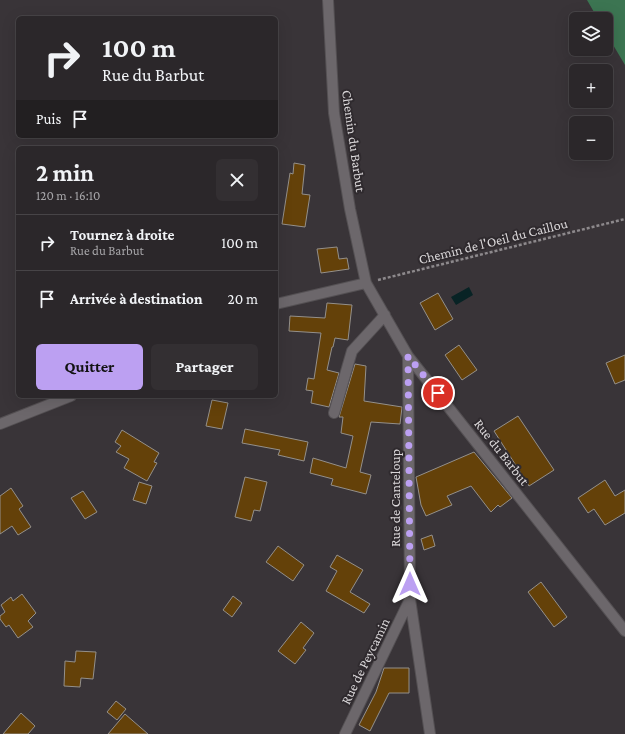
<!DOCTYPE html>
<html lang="fr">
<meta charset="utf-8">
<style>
body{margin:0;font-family:"Crimson Pro",serif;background:#332f32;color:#f1f3f6;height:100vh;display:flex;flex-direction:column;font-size:15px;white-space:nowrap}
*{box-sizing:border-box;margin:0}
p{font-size:13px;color:#a6a5a8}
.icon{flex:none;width:22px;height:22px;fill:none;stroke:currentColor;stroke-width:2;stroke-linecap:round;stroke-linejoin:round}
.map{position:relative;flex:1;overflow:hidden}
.sheet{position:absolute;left:16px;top:146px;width:262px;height:252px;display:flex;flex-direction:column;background:#2b272a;border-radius:6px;box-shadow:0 4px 16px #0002,0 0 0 1px #474447}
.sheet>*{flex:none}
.hud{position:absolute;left:16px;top:16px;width:262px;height:122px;border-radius:6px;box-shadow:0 4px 16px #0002,0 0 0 1px #474447;background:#2b272a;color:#f1f3f6;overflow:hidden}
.controls{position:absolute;left:569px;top:12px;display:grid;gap:8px}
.controls a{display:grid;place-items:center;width:44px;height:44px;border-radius:6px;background:#2b272a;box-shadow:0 4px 16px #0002,0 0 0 1px #474447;font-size:20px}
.pin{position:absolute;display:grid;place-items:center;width:34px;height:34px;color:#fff;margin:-17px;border:2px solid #fff;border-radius:50%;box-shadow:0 1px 4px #0007}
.me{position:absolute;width:44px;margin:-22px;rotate:0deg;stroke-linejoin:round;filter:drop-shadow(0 0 3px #0008)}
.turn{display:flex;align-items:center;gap:14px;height:84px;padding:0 20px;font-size:18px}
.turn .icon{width:52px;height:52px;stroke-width:2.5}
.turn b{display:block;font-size:28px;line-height:34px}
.then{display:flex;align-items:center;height:38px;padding:0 20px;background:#0003;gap:8px;font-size:15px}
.round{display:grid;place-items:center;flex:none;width:42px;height:42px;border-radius:6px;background:#332f32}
.head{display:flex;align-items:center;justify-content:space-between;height:68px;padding:0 20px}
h1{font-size:24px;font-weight:700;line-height:30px}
.primary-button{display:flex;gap:8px;margin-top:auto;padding:8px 20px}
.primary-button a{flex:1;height:46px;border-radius:6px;background:#bca0f2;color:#111;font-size:16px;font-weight:700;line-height:46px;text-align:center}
.primary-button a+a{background:#332f32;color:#f1f3f6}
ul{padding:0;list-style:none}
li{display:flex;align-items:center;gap:12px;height:56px;padding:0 20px;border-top:1px solid #474447}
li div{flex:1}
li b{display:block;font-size:15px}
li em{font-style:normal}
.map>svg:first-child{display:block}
.forest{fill:#3c7552}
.water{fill:#082325}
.building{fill:#644109;stroke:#94908b}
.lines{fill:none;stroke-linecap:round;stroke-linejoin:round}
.minor-casing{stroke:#545053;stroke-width:12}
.path{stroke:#8d898c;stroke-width:2.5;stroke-dasharray:3 2;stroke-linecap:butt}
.minor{stroke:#6c676b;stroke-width:10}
.route{stroke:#bca0f2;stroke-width:7;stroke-dasharray:0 12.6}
.labels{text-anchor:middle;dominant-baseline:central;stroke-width:4;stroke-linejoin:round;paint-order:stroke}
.street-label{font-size:14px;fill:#dad7d9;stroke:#2f2a2e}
</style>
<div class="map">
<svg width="625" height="734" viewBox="0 0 625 734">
<rect width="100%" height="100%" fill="#393438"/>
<!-- forest -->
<path class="forest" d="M587 0H625V65L606 33V19H598Z"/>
<!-- water -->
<path class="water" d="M469 287 473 295 456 305 451 297Z"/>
<!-- building -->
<path class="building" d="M294 163 305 165 302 194 310 195 305 227 282 224 290 173 293 174Z
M337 247 339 259 347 258 349 269 321 273 317 249Z
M438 293 453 319 435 330 420 303Z
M327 303 352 305 348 340 335 338 333 347H332L327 370 339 373 329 407 311 403 313 391 306 390 308 378 314 379 321 333 289 331 290 316 325 318Z
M459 345 477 370 462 380 445 355Z
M625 355V380L615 384 606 363Z
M355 364 366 366 364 401 402 407 400 424 371 422 360 472 371 475 366 494 331 485 333 479 310 473 313 458 346 468 353 436 341 433 343 417H339Z
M212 400 228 403 222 429 206 426Z
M518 416 554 470 529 486 494 431Z
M245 429 308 442 304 461 278 455 280 450 242 443Z
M122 430 159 453 154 462 157 463 147 481 124 468 129 459 116 452 121 446 115 442Z
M474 452 512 498 500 507 498 505 491 512 471 486 447 496 452 505 426 516 421 505 416 477Z
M245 477 267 482 260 511 254 510 251 521 235 517Z
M605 480 615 496 625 490V513L605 525 594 509 588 513 578 498Z
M139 482 152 486 146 504 133 500Z
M11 488 23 506 19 509 31 527 18 535 12 526 0 534V496Z
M83 491 97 512 85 519 71 498Z
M432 535 435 546 424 550 421 539Z
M278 546 304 565 293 581 266 562Z
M337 555 363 570 350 592 370 604 364 613 326 591 337 571 330 567Z
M541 582 567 617 554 627 528 592Z
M22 594 36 613 28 621 33 627 18 638 9 625 6 627 0 619V616L5 612 1 605 11 597 13 601Z
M233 596 242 603 232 617 223 610Z
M301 622 314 633 303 648 306 650 295 664 278 651Z
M76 651 96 652 93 679 81 678 80 687 64 686 65 661 75 662Z
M384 668H409V693H389L370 731 359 725 376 692Z
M116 701 126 709 117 720 107 712Z
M21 713 35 726 28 734H3Z
M125 714 148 734H108Z"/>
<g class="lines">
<defs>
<path id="minor" d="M328 0 334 113 350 209 366 283 408 356 625 631
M276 304 366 283
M408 356 410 599 430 734
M334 413 352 351 385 315
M0 424 71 396
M345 734 410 599"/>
</defs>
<!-- minor casing -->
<use href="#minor" class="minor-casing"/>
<!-- path -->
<path class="path" d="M378 280 625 219"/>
<!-- minor -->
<use href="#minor" class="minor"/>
</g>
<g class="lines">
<!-- route -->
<path class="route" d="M410 584 408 356 438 393"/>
</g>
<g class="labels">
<!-- street labels -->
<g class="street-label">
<text transform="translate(354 141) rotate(82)">Chemin du Barbut</text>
<text transform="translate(493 241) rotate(-14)">Chemin de l'Oeil du Caillou</text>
<text transform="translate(502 452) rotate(52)">Rue du Barbut</text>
<text transform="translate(395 498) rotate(-90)">Rue de Canteloup</text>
<text transform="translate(365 661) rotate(-64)">Rue de Peycamin</text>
</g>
</g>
</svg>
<div class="controls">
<a><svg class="icon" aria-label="layers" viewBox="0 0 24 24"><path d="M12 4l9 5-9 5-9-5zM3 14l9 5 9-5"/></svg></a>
<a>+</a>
<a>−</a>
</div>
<div class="pin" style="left:438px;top:393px;background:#d93025"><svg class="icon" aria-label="arrive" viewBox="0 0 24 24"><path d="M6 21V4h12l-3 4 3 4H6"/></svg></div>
<svg class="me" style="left:410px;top:584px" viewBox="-20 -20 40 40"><path d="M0-17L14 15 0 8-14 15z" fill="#bca0f2" stroke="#fff" stroke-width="4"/></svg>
<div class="hud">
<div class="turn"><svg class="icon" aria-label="right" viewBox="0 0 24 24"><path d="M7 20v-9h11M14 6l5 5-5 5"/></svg><div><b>100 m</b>Rue du Barbut</div></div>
<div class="then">Puis<svg class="icon" aria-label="arrive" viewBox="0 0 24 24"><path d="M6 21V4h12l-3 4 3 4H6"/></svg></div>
</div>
<section class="sheet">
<div class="head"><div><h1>2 min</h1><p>120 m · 16:10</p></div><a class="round"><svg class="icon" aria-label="close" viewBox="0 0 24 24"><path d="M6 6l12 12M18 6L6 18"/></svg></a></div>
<ul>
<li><svg class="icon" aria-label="right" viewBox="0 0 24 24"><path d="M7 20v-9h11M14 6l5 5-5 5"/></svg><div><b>Tournez à droite</b><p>Rue du Barbut</p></div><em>100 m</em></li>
<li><svg class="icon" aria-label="arrive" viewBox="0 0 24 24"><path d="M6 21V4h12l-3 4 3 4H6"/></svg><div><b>Arrivée à destination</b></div><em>20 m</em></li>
</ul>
<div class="primary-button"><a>Quitter</a><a>Partager</a></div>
</section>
</div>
